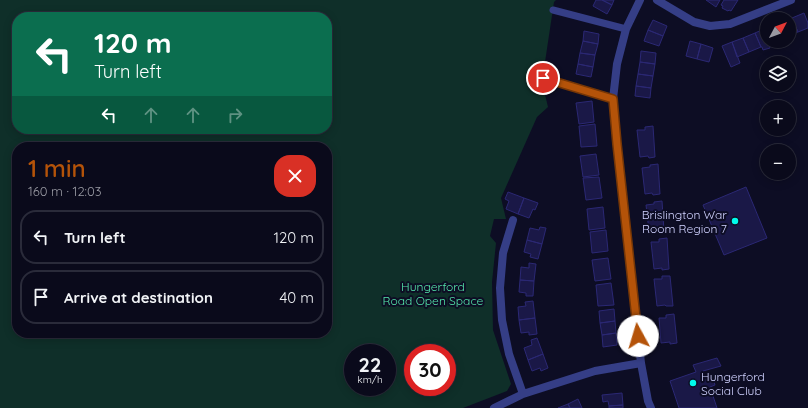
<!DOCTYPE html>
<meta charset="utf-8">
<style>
body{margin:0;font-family:Quicksand,sans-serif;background:#131324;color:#f1f3f6;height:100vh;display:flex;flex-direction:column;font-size:15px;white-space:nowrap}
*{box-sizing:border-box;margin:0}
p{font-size:13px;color:#999aa3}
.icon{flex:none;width:22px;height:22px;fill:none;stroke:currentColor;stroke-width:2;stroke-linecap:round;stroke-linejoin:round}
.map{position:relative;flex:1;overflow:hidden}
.drawer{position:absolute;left:12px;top:142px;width:320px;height:196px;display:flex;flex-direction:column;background:#0a0a1b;border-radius:16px;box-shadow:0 2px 10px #0003,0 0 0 1px #2a2b3a}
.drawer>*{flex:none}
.hud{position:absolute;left:12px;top:12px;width:320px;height:122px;border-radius:16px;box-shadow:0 2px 10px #0003,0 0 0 1px #2a2b3a;background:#0b6e4f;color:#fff;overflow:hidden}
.needle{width:26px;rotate:49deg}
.tools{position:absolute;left:760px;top:12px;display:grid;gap:8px}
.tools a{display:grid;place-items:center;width:36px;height:36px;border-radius:50%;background:#0a0a1b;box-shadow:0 2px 10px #0003,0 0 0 1px #2a2b3a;font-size:20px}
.speed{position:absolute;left:344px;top:344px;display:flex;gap:8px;font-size:20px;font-weight:700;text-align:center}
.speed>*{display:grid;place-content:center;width:52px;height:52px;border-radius:50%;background:#0a0a1b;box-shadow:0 2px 10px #0003,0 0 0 1px #2a2b3a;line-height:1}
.speed small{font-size:10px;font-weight:400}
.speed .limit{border:6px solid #d22;background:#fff;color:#111}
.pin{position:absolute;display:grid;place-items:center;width:34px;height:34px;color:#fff;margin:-17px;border:2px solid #fff;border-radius:50%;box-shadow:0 1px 4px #0007}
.me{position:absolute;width:44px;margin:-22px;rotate:354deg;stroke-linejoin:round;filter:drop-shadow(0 0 3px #0008)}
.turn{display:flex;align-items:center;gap:14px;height:84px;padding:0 16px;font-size:18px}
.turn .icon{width:52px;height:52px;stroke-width:2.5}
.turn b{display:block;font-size:28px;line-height:34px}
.lanes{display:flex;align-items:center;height:38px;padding:0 16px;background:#0003;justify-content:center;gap:20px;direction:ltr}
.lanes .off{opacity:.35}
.round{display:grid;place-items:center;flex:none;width:42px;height:42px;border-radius:16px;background:#131324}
.overview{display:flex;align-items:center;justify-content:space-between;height:68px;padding:0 16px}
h1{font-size:24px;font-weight:600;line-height:30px;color:#b45309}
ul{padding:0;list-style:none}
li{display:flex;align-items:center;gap:12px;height:54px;margin:0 8px 6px;padding:0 8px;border:2px solid #2a2b3a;border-radius:16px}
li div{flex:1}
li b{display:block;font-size:15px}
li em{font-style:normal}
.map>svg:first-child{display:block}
.green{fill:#0f2f29;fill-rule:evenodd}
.building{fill:#1a1847;stroke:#2b2874}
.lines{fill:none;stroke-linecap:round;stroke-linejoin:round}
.lane{stroke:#353e86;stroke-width:7}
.street{stroke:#353e86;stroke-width:8}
.route-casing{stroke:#753606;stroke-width:10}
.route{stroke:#b45309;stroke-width:7}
.poi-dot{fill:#00fbed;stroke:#0d0d24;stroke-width:1.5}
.labels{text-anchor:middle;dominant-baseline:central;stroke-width:4;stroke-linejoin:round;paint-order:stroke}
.poi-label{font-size:12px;fill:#d0d2ff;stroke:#0d0d24;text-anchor:end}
.park-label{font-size:12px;fill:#55e7ab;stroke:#0d0d24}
</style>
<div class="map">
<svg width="808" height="408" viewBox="0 0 808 408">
<rect width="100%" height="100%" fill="#0d0d24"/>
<!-- green -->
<path class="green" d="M0 0H556L554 2 542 82 548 107 537 117 501 198 506 219H494L490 236 496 243 492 282 493 330 511 384 507 391 463 408H0ZM17 17H327V129H17ZM17 147H327V333H17ZM353 353H387V387H353ZM413 353H447V387H413Z"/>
<!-- building -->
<path class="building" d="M596 0H602L612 5 607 14 593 6Z
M602 0H614L612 5Z
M706 0H720L716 7Z
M724 0H738L731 11 729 10 728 11 722 8 723 6 721 5Z
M804 13 808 23V28L798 32 792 18Z
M792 18 798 32 789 36V19Z
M653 20 667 26 663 36 648 30Z
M764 29 767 37V41H769L770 43 769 44 770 48 763 50 762 47H761L755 33Z
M648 30 663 36 659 46 644 41Z
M584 31 599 34 598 44 583 41Z
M755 33 761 47 749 52 743 38Z
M743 38 749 52 737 57 732 42Z
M583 41 598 44 595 55 580 53Z
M690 41 701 44 697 59 686 56Z
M732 42 740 63 731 67 722 46Z
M701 44 713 48 709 62 697 59Z
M641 51 656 53 655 64 640 62Z
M580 53 595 55 593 67 578 64Z
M640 62 655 64 653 76 638 74Z
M578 64 593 67 591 77 576 74Z
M638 74 653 76 651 88 636 86Z
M636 86 651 88 650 98 635 96Z
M592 101 594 122 579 124 576 103Z
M595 124 597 146 581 147 579 126Z
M653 126 655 157 649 158 648 156 640 157 637 130H645V127Z
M596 154 599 175 583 177 580 156Z
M658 164 660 194 653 195 652 193 645 194 642 168 650 167V165Z
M599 177 602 198 586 200 583 178Z
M746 187 767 238 724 255 703 205Z
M508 192 524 198 518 214 506 209 509 201 505 199Z
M524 198 538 203 535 210 533 209 529 218 518 214Z
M662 201 664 231 657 232V230L649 231 646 205 654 204V202Z
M603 207 605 228 589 230 587 209Z
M540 227 546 228 542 244 527 240 530 228 539 230Z
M606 230 608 251 592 253 590 232Z
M667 238 669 269 662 270V268L654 269 651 242H659V239Z
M527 240 542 244 538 259 530 257 531 254 524 252Z
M608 258 611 279 595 281 592 260Z
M529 263 536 264 534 281 520 280 521 267 529 268Z
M662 276H670L673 306H666L665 305 657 306 654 279H662Z
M520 280 534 281 533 296H526V293L519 292Z
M611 283 614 305 598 306 596 285Z
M533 301 535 318 519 320 518 307 526 306 525 302Z
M614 309 615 321 600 323 599 311Z
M674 314 677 343 670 344V342L661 343 659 318H666V315Z
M535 318 537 334 529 335V332L521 333 519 320Z
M615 321 616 333 602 335 600 323Z
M616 333 617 345 603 347 602 335Z
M537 338 543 354 528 360 524 348 532 345 531 340Z
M543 354 548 368 541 371 540 368 532 371 528 360Z
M717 358 721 366 703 371 705 377 712 375 715 385 710 387 717 408H679L670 381 696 372 693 365Z
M622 393 623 405 609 406 608 401 603 402 602 395Z
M578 399 582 408H570L568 404Z
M568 404 570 408H558Z
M623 405V408H609V406Z"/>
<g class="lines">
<!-- lane -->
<path class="lane" d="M553 10 626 29
M543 78 613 99"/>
<!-- street -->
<path class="street" d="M640 0 626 29 617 64 613 99 617 144 641 363 648 401 651 408
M657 0 694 22 710 26 730 24 791 0
M513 220 503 253 500 288 502 320 509 354 523 394
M494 408 523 394 595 371 641 363"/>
</g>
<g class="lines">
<defs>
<path id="route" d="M543 78 613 99 617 144 638 336"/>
</defs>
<!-- route casing -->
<use href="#route" class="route-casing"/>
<!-- route -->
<use href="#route" class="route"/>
</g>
<!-- markers -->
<g class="poi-dot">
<circle cx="735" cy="221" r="4"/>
<circle cx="693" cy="383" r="4"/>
</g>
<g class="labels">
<!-- poi labels -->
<g class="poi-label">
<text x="727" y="214">Brislington War<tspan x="727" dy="14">Room Region 7</tspan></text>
<text x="701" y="376" text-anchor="start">Hungerford<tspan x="701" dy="14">Social Club</tspan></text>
</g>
<!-- park labels -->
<g class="park-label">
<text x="433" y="286">Hungerford<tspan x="433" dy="14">Road Open Space</tspan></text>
</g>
</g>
</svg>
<div class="tools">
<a><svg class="needle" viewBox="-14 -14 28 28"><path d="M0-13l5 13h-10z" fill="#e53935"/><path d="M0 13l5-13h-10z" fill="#999aa3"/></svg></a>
<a><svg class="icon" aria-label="layers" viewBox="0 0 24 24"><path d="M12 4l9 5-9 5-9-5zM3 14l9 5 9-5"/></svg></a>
<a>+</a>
<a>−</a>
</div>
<div class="speed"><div>22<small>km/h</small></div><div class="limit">30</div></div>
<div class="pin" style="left:543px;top:78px;background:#d93025"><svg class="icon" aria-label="arrive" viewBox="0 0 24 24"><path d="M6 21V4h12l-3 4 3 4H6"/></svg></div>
<svg class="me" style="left:638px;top:336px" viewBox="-20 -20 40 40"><circle r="19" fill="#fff"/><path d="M0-13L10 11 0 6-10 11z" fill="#b45309"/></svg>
<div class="hud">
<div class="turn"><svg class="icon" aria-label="left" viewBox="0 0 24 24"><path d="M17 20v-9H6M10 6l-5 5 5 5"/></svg><div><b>120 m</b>Turn left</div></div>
<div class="lanes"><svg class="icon" aria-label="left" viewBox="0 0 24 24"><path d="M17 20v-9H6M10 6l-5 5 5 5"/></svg><svg class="icon off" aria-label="ahead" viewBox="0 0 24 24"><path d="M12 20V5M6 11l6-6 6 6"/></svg><svg class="icon off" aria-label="ahead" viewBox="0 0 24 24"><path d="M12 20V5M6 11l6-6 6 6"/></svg><svg class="icon off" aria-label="right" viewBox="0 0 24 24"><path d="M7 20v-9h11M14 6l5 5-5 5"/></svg></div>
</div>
<section class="drawer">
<div class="overview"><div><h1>1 min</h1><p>160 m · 12:03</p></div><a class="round" style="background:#d93025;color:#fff"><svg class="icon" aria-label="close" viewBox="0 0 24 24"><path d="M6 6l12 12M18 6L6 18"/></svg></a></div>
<ul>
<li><svg class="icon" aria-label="left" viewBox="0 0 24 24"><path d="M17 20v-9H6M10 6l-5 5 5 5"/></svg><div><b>Turn left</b></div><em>120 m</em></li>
<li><svg class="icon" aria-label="arrive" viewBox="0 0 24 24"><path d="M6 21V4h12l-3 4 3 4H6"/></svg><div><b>Arrive at destination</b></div><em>40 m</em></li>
</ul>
</section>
</div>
